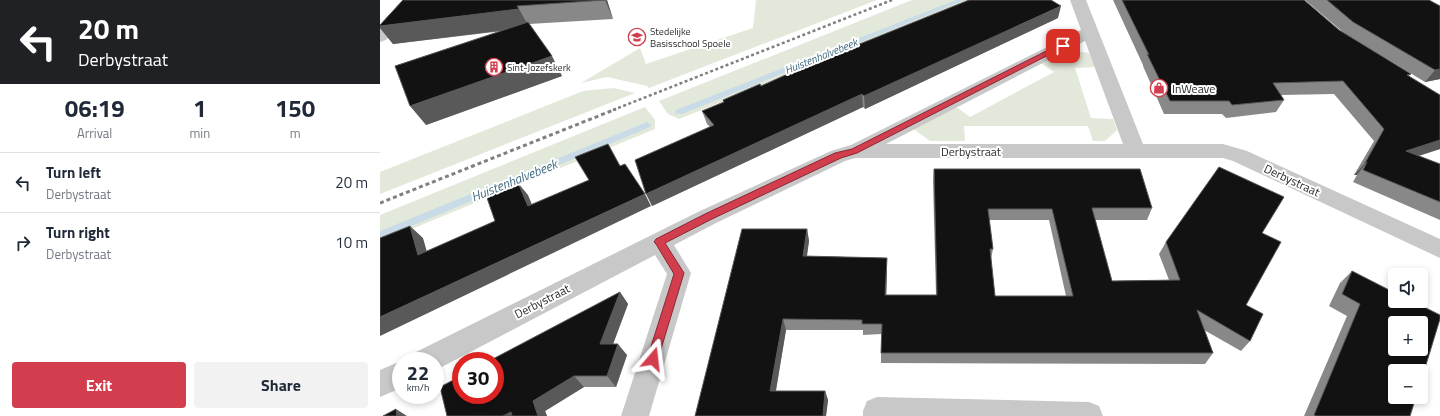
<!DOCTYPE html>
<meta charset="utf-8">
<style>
body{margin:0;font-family:"Titillium Web",sans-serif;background:#f2f2f3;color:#1f2937;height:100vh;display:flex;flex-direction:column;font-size:15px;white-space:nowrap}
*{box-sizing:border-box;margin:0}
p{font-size:13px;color:#747a83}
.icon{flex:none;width:22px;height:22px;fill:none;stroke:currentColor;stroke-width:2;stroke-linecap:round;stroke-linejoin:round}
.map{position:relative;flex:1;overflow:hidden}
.drawer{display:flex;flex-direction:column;background:#fff;width:380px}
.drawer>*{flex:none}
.guide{background:#202124;color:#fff;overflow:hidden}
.buttons{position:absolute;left:1008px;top:268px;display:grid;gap:8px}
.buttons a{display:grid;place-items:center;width:40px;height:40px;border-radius:4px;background:#fff;box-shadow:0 2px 6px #0003;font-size:20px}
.speed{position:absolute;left:12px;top:352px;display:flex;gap:8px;font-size:20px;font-weight:700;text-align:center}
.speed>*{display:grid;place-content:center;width:52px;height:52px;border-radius:50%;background:#fff;box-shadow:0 2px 6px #0003;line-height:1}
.speed small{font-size:10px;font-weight:400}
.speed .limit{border:6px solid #d22;background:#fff;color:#111}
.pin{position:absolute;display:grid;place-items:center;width:34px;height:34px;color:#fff;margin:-17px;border-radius:8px;box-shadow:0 2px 6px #0006}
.me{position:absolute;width:44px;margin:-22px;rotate:17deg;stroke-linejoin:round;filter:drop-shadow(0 0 3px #0008)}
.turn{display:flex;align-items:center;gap:14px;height:84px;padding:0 12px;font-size:18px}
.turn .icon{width:52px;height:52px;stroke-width:2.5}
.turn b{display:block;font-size:28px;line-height:34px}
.eta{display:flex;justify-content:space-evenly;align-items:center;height:68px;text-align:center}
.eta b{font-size:24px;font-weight:700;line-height:28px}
.cta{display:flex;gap:8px;margin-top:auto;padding:8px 12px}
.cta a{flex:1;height:46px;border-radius:4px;background:#d23e4d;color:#fff;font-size:16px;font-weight:700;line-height:46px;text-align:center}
.cta a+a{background:#f2f2f3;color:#1f2937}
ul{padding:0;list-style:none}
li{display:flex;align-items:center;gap:12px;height:60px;padding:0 12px;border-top:1px solid #e0e1e3}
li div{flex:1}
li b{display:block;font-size:15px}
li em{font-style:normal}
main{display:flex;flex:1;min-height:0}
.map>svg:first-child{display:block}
.green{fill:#e2e8da}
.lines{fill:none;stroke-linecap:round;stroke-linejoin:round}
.stream{fill:#c8dbe6;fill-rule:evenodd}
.street{fill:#c8c8c8;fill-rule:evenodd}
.rail-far1{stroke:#808080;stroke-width:2.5;stroke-dasharray:3 2.5;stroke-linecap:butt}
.rail{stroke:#808080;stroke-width:3;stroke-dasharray:4 3;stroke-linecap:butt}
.wall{fill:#888;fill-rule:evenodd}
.shaded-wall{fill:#595959}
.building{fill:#121212;stroke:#595959;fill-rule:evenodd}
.route{fill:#d23e4d;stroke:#882832}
.labels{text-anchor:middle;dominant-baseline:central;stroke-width:4;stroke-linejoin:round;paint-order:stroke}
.far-poi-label{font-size:10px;fill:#2b2b2b;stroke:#fff;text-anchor:start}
.far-water-label{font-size:11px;font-style:italic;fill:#436d84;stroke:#fff}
.poi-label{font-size:12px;fill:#2b2b2b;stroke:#fff;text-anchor:start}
.street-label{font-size:12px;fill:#2b2b2b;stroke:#fff}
.water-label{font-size:13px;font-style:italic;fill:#436d84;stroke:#fff}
</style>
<main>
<section class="drawer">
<div class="guide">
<div class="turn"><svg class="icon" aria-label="left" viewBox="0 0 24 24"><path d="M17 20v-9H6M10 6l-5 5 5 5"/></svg><div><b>20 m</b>Derbystraat</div></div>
</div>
<div class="eta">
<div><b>06:19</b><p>Arrival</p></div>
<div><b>1</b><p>min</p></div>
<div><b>150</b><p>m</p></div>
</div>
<ul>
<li><svg class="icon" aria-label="left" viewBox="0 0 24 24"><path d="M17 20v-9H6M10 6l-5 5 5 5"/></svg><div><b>Turn left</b><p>Derbystraat</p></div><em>20 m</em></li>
<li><svg class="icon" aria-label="right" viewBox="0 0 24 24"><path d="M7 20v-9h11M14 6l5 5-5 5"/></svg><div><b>Turn right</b><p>Derbystraat</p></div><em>10 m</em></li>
</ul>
<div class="cta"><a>Exit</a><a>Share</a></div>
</section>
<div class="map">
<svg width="1060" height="416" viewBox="0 0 1060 416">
<rect width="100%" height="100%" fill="#fff"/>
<!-- green -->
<path class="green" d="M376 0H497L269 88 267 86 227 77 201 83 260 48 266 64 373 28Z
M532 0H594L299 119 288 114 279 101Z
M687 50 709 53 715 67 695 68 711 118 733 119 737 130 725 141H713L708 126H584L585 141H550L532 128 575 106 590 117 674 72 661 63Z
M234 88 255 93 0 194V172L203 91Z
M265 107 275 120V129L0 242V215Z"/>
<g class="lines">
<!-- stream -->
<path class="stream" d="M576 0H585L302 114H296L295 112 296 110Z
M267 122 271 125 270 127 0 239V231Z"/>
<!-- street -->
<path class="street" d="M25 0H41L6 40 0 42V27Z
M690 0H706L763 144H843L867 151 1060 239V258L853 161 843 158H475L465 161 336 223 294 245 311 273 269 416H241L287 274 275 255 56 370 55 361H32L36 352 320 211 451 151 471 145 701 30ZM705 41 743 144H506Z
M21 361V388L0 397V370Z
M497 397 709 402 719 406 723 416H483V411L487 401Z"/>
<!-- rail-far1 -->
<path class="rail-far1" d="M233 110 512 0"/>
<!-- rail -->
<path class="rail" d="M0 203 236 109"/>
</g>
<!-- wall -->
<path class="wall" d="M23 0H227L233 19 149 24 182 76 46 125 123 31 13 44 0 28V25Z
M733 0H924L959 30 964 33 925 0H1049L1060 6V79L1045 82 989 48 1031 74 1029 76 1060 149 1039 156 1060 164V220L973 182 977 175H974L994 141 954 94 901 95 904 100 896 112 846 118 842 114H784L763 66V65Z
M678 18 485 109 483 107 272 206 330 127 327 124 322 111 343 102V100L381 86Z
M554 169 772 208 767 220H715L732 281 789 280 779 254 786 242 882 233 866 305 870 341 861 351 824 330 833 353 825 364 501 363V334L483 335V330H406L396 391H445L448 400 446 416H315L427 229 429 241 427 256 507 258V269L506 295H556L553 181ZM609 220H669L686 296H615L611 259 613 249Z
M972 271 1030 416H924L967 316 949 306 960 283Z
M240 292 248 304 233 344 247 355 236 387H204L165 411 167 416H67Z"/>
<!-- shaded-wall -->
<path class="shaded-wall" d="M225 0H227L233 19Z
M681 6 678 18 485 109 484 96Z
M139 9 149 27 13 44 0 28V26Z
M172 56 182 76 46 125 30 106Z
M1060 69V79L1045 82 1055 70Z
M482 94 483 107 272 206 266 194Z
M1060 140V149L1015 163 1026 151Z
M987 162 977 175H974L985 163Z
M138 183 148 195 158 219 148 206Z
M265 194 271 206 0 336V317Z
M30 226 43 238 51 266 38 255Z
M427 229 429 241 425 268 423 256Z
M507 258V269L506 306 505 295Z
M240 292 248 304 229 355 220 344Z
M403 319 406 330 394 401 390 391Z
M238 344 247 355 236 387 227 376Z
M194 376 204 387 165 411 167 416H158L153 401Z
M445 391 448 400 446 416H443Z
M16 409 27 416H17Z
M131 412 137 416H123Z"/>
<!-- building -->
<path class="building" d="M23 0H225L137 6 139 9 0 26V25Z
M589 0H671L681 6 484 96 482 94 266 194 255 160 334 125 322 111 344 102 343 100 380 84 381 86 430 64Z
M742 0H924L959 30 1031 74 1027 75 1060 95V140L1026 151 1060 164V202L983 170 987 162 985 163 1004 129 963 81 893 83 904 100 852 105 849 101H790L767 54 769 55Z
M947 0H1049L1060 6V69L1055 70 973 22Z
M148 22 172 56 30 106 15 66Z
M228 144 240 166 245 164 265 194 0 317V238L30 226 38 255 115 221 106 195 138 183 148 206 209 180 195 157Z
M839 167 904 197 882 233 901 242 866 305 883 314 870 341 817 310 833 353H501L502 324H482V320L403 319 390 391H445L443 416H315L362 229H427L423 256 507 258 505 295H557L554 169H760L772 208H712L732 281 800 280 786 242ZM608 209H672L693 296H615L610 249H613Z
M972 271 1015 293V301H1032L1060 315V319L1041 381V371H1015V397H1036L1030 416H936L934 415 980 304 962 294ZM1015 323H1041V349H1015Z
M240 292 220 344H238L227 376H194L153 401 158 416H132L131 412 123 416H67L60 387 81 376V395H115V361H109Z
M16 409 17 416H3Z"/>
<!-- route -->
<path class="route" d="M680 44 686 46 477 153 461 158 332 219 285 243 304 273 278 359 277 363 273 364 269 363 267 359 294 274 276 244 274 242 276 239 325 214 455 153 472 149Z"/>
<!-- icons -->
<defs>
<symbol id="school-ring" viewBox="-11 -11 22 22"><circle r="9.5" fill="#fff" stroke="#d23e4d" stroke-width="1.5"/><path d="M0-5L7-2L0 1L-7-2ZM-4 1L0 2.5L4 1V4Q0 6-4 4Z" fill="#d23e4d"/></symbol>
<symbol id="building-ring" viewBox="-11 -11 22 22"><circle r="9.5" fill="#fff" stroke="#d23e4d" stroke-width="1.5"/><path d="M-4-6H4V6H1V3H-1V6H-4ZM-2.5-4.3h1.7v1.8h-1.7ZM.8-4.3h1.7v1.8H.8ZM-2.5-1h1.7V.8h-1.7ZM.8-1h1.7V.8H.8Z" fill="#d23e4d"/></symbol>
<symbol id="shop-ring" viewBox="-11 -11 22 22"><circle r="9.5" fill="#fff" stroke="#d23e4d" stroke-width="1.5"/><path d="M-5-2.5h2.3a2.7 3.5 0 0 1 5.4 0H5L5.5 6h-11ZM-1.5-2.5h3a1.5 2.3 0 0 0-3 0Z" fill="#d23e4d"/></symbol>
</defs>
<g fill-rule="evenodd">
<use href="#school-ring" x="247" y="27" width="20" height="20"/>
<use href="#building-ring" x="104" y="57" width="20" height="20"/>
<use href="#shop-ring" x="769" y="78" width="20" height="20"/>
</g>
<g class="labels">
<!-- far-poi labels -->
<g class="far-poi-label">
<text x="270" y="31">Stedelijke<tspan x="270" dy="12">Basisschool Spoele</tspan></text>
<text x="127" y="67">Sint-Jozefskerk</text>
</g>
<!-- far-water labels -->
<g class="far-water-label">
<text transform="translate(441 56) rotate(-22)">Huistenhalvebeek</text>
</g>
<!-- poi labels -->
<g class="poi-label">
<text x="792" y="88">InWeave</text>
</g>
<!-- street labels -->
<g class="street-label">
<text x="591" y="151">Derbystraat</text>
<text transform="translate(912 180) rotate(25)">Derbystraat</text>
<text transform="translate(162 301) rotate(-27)">Derbystraat</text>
</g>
<!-- water labels -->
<g class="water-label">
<text transform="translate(134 180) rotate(-22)">Huistenhalvebeek</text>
</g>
</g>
</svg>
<div class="buttons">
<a><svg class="icon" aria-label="sound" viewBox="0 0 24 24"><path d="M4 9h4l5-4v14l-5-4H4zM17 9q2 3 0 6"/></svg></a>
<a>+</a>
<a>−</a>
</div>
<div class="speed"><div>22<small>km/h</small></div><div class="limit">30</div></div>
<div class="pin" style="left:683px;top:46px;background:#d93025"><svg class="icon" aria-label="arrive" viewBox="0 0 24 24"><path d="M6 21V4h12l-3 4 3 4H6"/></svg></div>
<svg class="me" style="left:273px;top:359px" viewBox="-20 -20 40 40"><path d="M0-17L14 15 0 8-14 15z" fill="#d23e4d" stroke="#fff" stroke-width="4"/></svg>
</div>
</main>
